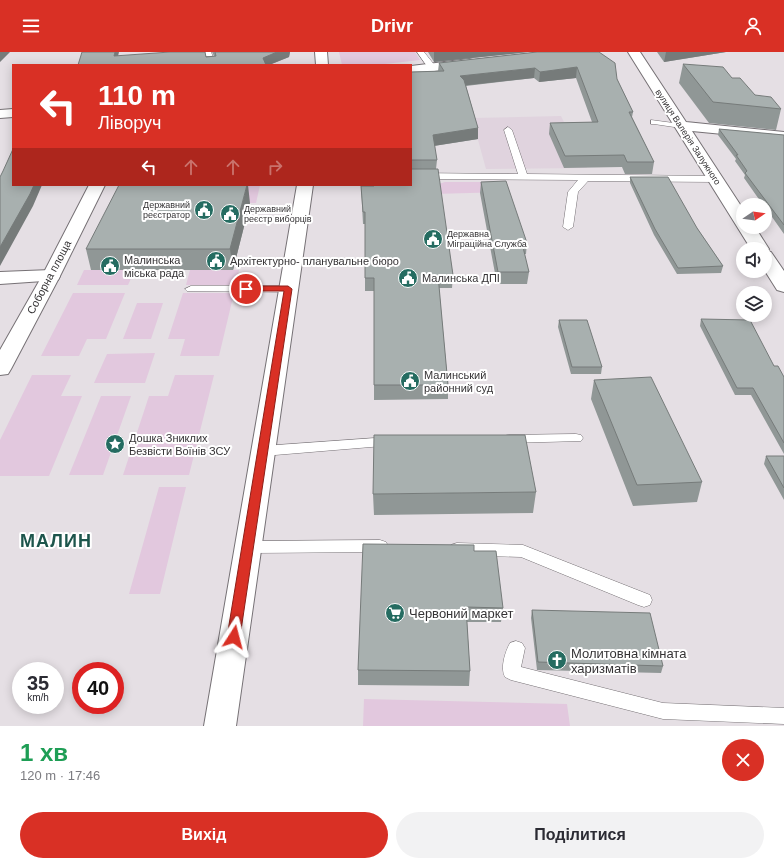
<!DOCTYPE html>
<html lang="uk">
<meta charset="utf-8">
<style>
body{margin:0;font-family:Helvetica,sans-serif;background:#f2f2f3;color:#2b2b33;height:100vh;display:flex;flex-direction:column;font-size:15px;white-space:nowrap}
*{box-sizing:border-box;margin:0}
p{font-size:13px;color:#7c7c81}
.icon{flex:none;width:22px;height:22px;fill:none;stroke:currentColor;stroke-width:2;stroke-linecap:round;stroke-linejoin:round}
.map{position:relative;height:674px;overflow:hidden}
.details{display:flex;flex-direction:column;background:#fff;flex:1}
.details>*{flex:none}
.top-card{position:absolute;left:12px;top:12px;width:400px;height:122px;border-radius:0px;box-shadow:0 2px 10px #0003;background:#d93025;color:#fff;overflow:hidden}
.needle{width:26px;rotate:77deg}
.tools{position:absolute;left:736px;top:146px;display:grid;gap:8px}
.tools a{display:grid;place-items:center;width:36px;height:36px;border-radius:50%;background:#fff;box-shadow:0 2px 10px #0003;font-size:20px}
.speed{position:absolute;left:12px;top:610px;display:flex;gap:8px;font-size:20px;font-weight:700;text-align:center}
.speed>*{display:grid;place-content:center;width:52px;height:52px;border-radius:50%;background:#fff;box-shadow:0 2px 10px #0003;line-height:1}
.speed small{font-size:10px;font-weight:400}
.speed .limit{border:6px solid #d22;background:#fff;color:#111}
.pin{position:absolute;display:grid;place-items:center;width:34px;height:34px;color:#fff;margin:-17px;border:2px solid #fff;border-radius:50%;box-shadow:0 1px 4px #0007}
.me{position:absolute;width:44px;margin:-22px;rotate:9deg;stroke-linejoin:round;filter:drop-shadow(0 0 3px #0008)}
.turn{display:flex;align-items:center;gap:14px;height:84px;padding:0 20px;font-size:18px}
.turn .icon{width:52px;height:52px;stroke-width:2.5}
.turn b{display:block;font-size:28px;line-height:34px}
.lanes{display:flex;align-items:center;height:38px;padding:0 20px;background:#0003;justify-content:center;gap:20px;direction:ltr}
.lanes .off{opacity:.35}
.round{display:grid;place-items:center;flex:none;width:42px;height:42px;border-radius:21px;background:#f2f2f3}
.summary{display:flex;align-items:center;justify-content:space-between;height:68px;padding:0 20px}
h1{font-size:24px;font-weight:700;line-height:30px;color:#1e9e55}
.button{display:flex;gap:8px;margin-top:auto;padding:8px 20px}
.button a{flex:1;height:46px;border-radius:24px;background:#d93025;color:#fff;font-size:16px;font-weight:700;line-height:46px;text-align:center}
.button a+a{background:#f2f2f3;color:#2b2b33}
header{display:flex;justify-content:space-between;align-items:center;height:52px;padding:0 20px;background:#d93025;color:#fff;font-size:18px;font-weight:700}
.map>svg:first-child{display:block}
.built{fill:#e0d3de}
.green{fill:#e2c8de}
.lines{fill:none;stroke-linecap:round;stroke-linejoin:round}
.lane-casing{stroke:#767175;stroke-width:1}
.street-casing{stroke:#767175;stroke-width:2}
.secondary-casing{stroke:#767175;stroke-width:2}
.lane{fill:#fff;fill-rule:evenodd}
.street{fill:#fff;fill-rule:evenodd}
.secondary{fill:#fff;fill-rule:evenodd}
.wall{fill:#909796}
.shaded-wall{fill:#767b7a}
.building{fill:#a8b0af;stroke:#767b7a}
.route{fill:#d93025;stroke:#8d1f18}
.labels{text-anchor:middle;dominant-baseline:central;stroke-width:4;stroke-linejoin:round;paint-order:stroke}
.far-street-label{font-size:9px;fill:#353335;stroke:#fff}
.far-poi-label{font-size:9px;fill:#353335;stroke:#fff;text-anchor:start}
.poi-label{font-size:11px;fill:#353335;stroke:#fff;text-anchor:start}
.street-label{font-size:11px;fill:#353335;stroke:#fff}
.near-poi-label{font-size:13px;fill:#353335;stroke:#fff;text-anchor:start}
.near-district-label{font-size:18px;font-weight:bold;letter-spacing:1px;fill:#1d554c;stroke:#fff}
</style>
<header><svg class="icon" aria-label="menu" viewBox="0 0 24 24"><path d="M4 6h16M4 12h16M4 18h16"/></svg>Drivr<svg class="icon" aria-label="person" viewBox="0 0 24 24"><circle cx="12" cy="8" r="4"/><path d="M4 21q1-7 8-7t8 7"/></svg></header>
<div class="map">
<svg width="784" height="674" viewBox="0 0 784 674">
<rect width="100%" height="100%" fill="#e5dfe4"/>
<!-- built -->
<path class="built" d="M561 64 587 116 486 117 472 66Z"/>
<!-- green -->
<path class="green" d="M339 0H415L420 8 376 13H342Z
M445 130H502L505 140 434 142 435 133Z
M218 133H260L256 151H230Z
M84 218H135L128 233H77Z
M190 218H239L236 233H186Z
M73 241H125L106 287H87L79 304H41Z
M183 241H234L219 304H180L185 287H168Z
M137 251H163L151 287H123Z
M155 301 145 331H94L107 302Z
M32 323H71L61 344H82L49 424H0V388Z
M175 323H214L189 423H123L149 344H168Z
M101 344H131L103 423H69Z
M159 435H186L160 542H129Z
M364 647 567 652 570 674H363Z"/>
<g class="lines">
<defs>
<path id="lane" d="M205 0H211L216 13H208Z
M417 0H424L436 15 435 17H429Z
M651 68 681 72 685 74 681 76 654 72H651Z
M508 75 512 78 527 122 716 124 721 127 716 130 588 129 578 140 573 175 568 178 563 175 568 140 578 128 411 127V121L518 122 504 78Z
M191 234H289L295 237 289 240 187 239 185 237Z
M576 382 581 383 583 386 581 389 508 391 503 390 501 387 503 384 508 383Z
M390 385 395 387 397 390 395 393 263 404 258 402 256 399 258 396 263 394Z
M380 488 386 490 388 494 386 498 380 500 248 501 242 499 240 495 242 491 248 489Z
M457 491 523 493 650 543 652 548 650 553 644 555 638 553 521 505 457 503 451 501 449 497 451 493Z
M516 589 522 591 525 596 521 615 663 651 784 656V672L663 667 511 628 505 625C500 616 505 600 510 591Z"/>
<path id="street" d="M628 0H640L686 70 784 80V88L692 79 743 157V175H755L769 197 767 199 771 200 784 219V240L777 238 765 219V197H751Z
M51 218 58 220 60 224 58 228 0 232V220Z"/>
<path id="secondary" d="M315 0H327L328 13H316Z
M469 7 473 8 475 11 473 14 411 22V14Z
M13 57V65L0 66V58Z
M89 133H105L60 224 11 317 8 322 0 323V298L42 224Z
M297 133H313L236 674H204Z"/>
</defs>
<!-- lane casing -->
<use href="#lane" class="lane-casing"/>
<!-- street casing -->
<use href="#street" class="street-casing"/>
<!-- secondary casing -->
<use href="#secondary" class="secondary-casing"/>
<!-- lane -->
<use href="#lane" class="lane"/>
<!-- street -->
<use href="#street" class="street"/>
<!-- secondary -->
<use href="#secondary" class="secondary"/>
</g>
<!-- wall -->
<path class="wall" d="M212 0H290L289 5 269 13H77L118 4H214Z
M428 0H528L434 10Z
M537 0 617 27 633 60 632 65 654 110 652 122H625L622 115 564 116 549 82 550 71 592 70 576 26 539 30 534 26 466 34 478 76V87L434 94 437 108 436 117 453 223 452 236H439L448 333V347L374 348V239H365V172H363L361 134H374L411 20 438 19 439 11Z
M657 0H726L664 10Z
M683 12 732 26 755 43 781 57 776 78 709 71 679 31Z
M719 77 784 83V182L765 155V153H763L744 126 745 123 735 109 736 107 718 83Z
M630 125 697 176 723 214 721 221 677 222 654 183 630 131Z
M481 130 527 191 526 202H524L529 220 527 232H497L480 141Z
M250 151 233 218H91L86 197Z
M701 267 774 314 784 325V402L751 343H735L700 274Z
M559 268 602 315 601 322H571L558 275Z
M594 328 702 430 697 450 633 454 591 347Z
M766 404H784V448L764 412Z
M536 440 533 461 374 463 373 442Z
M474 499 503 556 501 570H467L470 619 469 634 358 633V618Z
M532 558 663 614 661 621 537 618 531 566Z"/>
<!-- shaded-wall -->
<path class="shaded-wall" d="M0 0H10L0 10Z
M115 0H119L116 13 114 4Z
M277 0H290L289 5 269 13H263V6Z
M434 0H528L434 10Z
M666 0H726L664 10Z
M577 15 576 26 539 30 540 20Z
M535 16 534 26 460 34V24Z
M478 76V87L433 94V83Z
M34 133H42L33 154 0 214V195Z
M247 133H248L250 151 233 218 230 197Z"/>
<!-- building -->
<path class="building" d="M82 0H115L114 4 170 0H205L206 5 216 4 215 0H277L263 6 266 13H77H78Z
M537 0H599L615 11 617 27 633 60H629L654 110H627L624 103 565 104 550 71 598 70 577 15 540 20 535 16 460 24 464 28 478 76 433 83 437 108H411V20L444 19 439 11Z
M683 12 723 15 732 26H740L755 43 771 45 781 57 713 50Z
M719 77 784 83V173L745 121 747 119 736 103H738Z
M13 97V133H34L30 142 0 195V125L3 119Z
M411 116V117H438L453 223H438L448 333H374V226H365V160H363L361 134H374V133H411Z
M630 125H668L697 176 723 214 678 216 655 177Z
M506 129 527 191H522L529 220H498L481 130Z
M119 133H247L230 197H86Z
M701 267 750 268 774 314H778L784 325V391L753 336H737Z
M559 268H587L602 315H572Z
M651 325 702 430 637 433 594 328Z
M374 383H525L536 440 373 442Z
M766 404H784V436Z
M363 492 474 493V499H496L503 556 466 555 470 619 358 618Z
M532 558 650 561 663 614 538 610Z"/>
<!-- route -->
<path class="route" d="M288 234 292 237 240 585 238 589 234 590 229 589 227 585 284 239H246L242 237 246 234Z"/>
<!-- icons -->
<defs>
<symbol id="civic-disc" viewBox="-11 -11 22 22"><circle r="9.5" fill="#256c61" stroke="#fff"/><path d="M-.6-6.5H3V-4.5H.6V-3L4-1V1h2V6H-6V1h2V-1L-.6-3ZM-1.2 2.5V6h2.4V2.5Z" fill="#fff"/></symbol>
<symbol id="sight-disc" viewBox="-11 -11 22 22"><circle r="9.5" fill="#256c61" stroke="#fff"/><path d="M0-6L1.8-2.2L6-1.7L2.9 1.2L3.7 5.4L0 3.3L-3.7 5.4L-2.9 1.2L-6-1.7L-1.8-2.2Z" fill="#fff"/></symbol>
<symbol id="supermarket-disc" viewBox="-11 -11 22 22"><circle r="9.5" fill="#256c61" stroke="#fff"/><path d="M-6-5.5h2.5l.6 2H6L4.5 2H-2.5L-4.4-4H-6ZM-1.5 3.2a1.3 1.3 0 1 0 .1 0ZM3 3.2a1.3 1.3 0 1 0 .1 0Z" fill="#fff"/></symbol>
<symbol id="church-disc" viewBox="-11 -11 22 22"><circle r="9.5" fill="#256c61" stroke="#fff"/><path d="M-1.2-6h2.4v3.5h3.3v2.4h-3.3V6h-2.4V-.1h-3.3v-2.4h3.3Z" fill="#fff"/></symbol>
</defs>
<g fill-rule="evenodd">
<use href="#civic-disc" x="193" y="147" width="22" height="22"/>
<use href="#civic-disc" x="219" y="151" width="22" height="22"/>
<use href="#civic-disc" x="422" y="176" width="22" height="22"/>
<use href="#civic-disc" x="205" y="198" width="22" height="22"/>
<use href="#civic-disc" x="99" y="203" width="22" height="22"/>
<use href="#civic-disc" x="397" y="215" width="22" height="22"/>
<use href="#civic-disc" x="399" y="318" width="22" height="22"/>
<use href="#sight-disc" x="104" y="381" width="22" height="22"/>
<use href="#supermarket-disc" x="384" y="550" width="22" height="22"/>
<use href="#church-disc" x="546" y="597" width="22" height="22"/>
</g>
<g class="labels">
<!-- far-street labels -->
<g class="far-street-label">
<text transform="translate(688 85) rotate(57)">вулиця Валерія Залужного</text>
</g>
<!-- far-poi labels -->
<g class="far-poi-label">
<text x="190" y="153" text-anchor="end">Державний<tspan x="190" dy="10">реєстратор</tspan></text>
<text x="244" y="157">Державний<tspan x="244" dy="10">реєстр виборців</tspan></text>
<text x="447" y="182">Державна<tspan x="447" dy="10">Міграційна Служба</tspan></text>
</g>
<!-- poi labels -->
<g class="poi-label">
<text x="124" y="208">Малинська<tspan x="124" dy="13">міська рада</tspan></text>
<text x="230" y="209">Архітектурно- планувальне бюро</text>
<text x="422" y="226">Малинська ДПІ</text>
<text x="424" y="323">Малинський<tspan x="424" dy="13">районний суд</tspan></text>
<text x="129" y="386">Дошка Зниклих<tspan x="129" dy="13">Безвісти Воїнів ЗСУ</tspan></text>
</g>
<!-- street labels -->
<g class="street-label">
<text transform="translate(49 225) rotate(-62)">Соборна площа</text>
</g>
<!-- near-poi labels -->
<g class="near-poi-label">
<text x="409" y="561">Червоний маркет</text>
<text x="571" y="601">Молитовна кімната<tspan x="571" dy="15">харизматів</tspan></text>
</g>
<!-- near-district labels -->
<g class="near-district-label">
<text x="56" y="489">МАЛИН</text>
</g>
</g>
</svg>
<div class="tools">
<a><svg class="needle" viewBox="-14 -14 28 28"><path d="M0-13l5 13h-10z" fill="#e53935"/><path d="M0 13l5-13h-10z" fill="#7c7c81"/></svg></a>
<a><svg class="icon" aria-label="sound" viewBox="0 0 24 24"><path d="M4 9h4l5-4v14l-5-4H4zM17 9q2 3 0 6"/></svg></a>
<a><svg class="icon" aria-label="layers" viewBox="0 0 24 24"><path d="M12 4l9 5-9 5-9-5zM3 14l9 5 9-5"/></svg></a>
</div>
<div class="speed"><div>35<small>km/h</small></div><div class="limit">40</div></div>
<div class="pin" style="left:246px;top:237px;background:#d93025"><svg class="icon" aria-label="arrive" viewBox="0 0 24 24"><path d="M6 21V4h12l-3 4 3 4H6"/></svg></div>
<svg class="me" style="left:234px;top:585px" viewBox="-20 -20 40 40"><path d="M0-17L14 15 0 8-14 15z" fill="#d93025" stroke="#fff" stroke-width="4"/></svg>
<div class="top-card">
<div class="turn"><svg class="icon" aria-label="left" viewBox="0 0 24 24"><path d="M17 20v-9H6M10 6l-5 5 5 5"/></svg><div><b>110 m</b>Ліворуч</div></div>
<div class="lanes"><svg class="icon" aria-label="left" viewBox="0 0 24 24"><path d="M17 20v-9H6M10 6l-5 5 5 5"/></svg><svg class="icon off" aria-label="ahead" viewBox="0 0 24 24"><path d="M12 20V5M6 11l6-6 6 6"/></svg><svg class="icon off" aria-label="ahead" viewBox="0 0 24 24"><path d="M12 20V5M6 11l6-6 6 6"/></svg><svg class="icon off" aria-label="right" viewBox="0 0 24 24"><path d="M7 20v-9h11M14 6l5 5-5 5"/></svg></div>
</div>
</div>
<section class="details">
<div class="summary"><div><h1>1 хв</h1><p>120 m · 17:46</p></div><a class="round" style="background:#d93025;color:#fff"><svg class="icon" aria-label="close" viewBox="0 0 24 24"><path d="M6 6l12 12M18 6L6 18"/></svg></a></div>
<div class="button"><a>Вихід</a><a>Поділитися</a></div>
</section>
